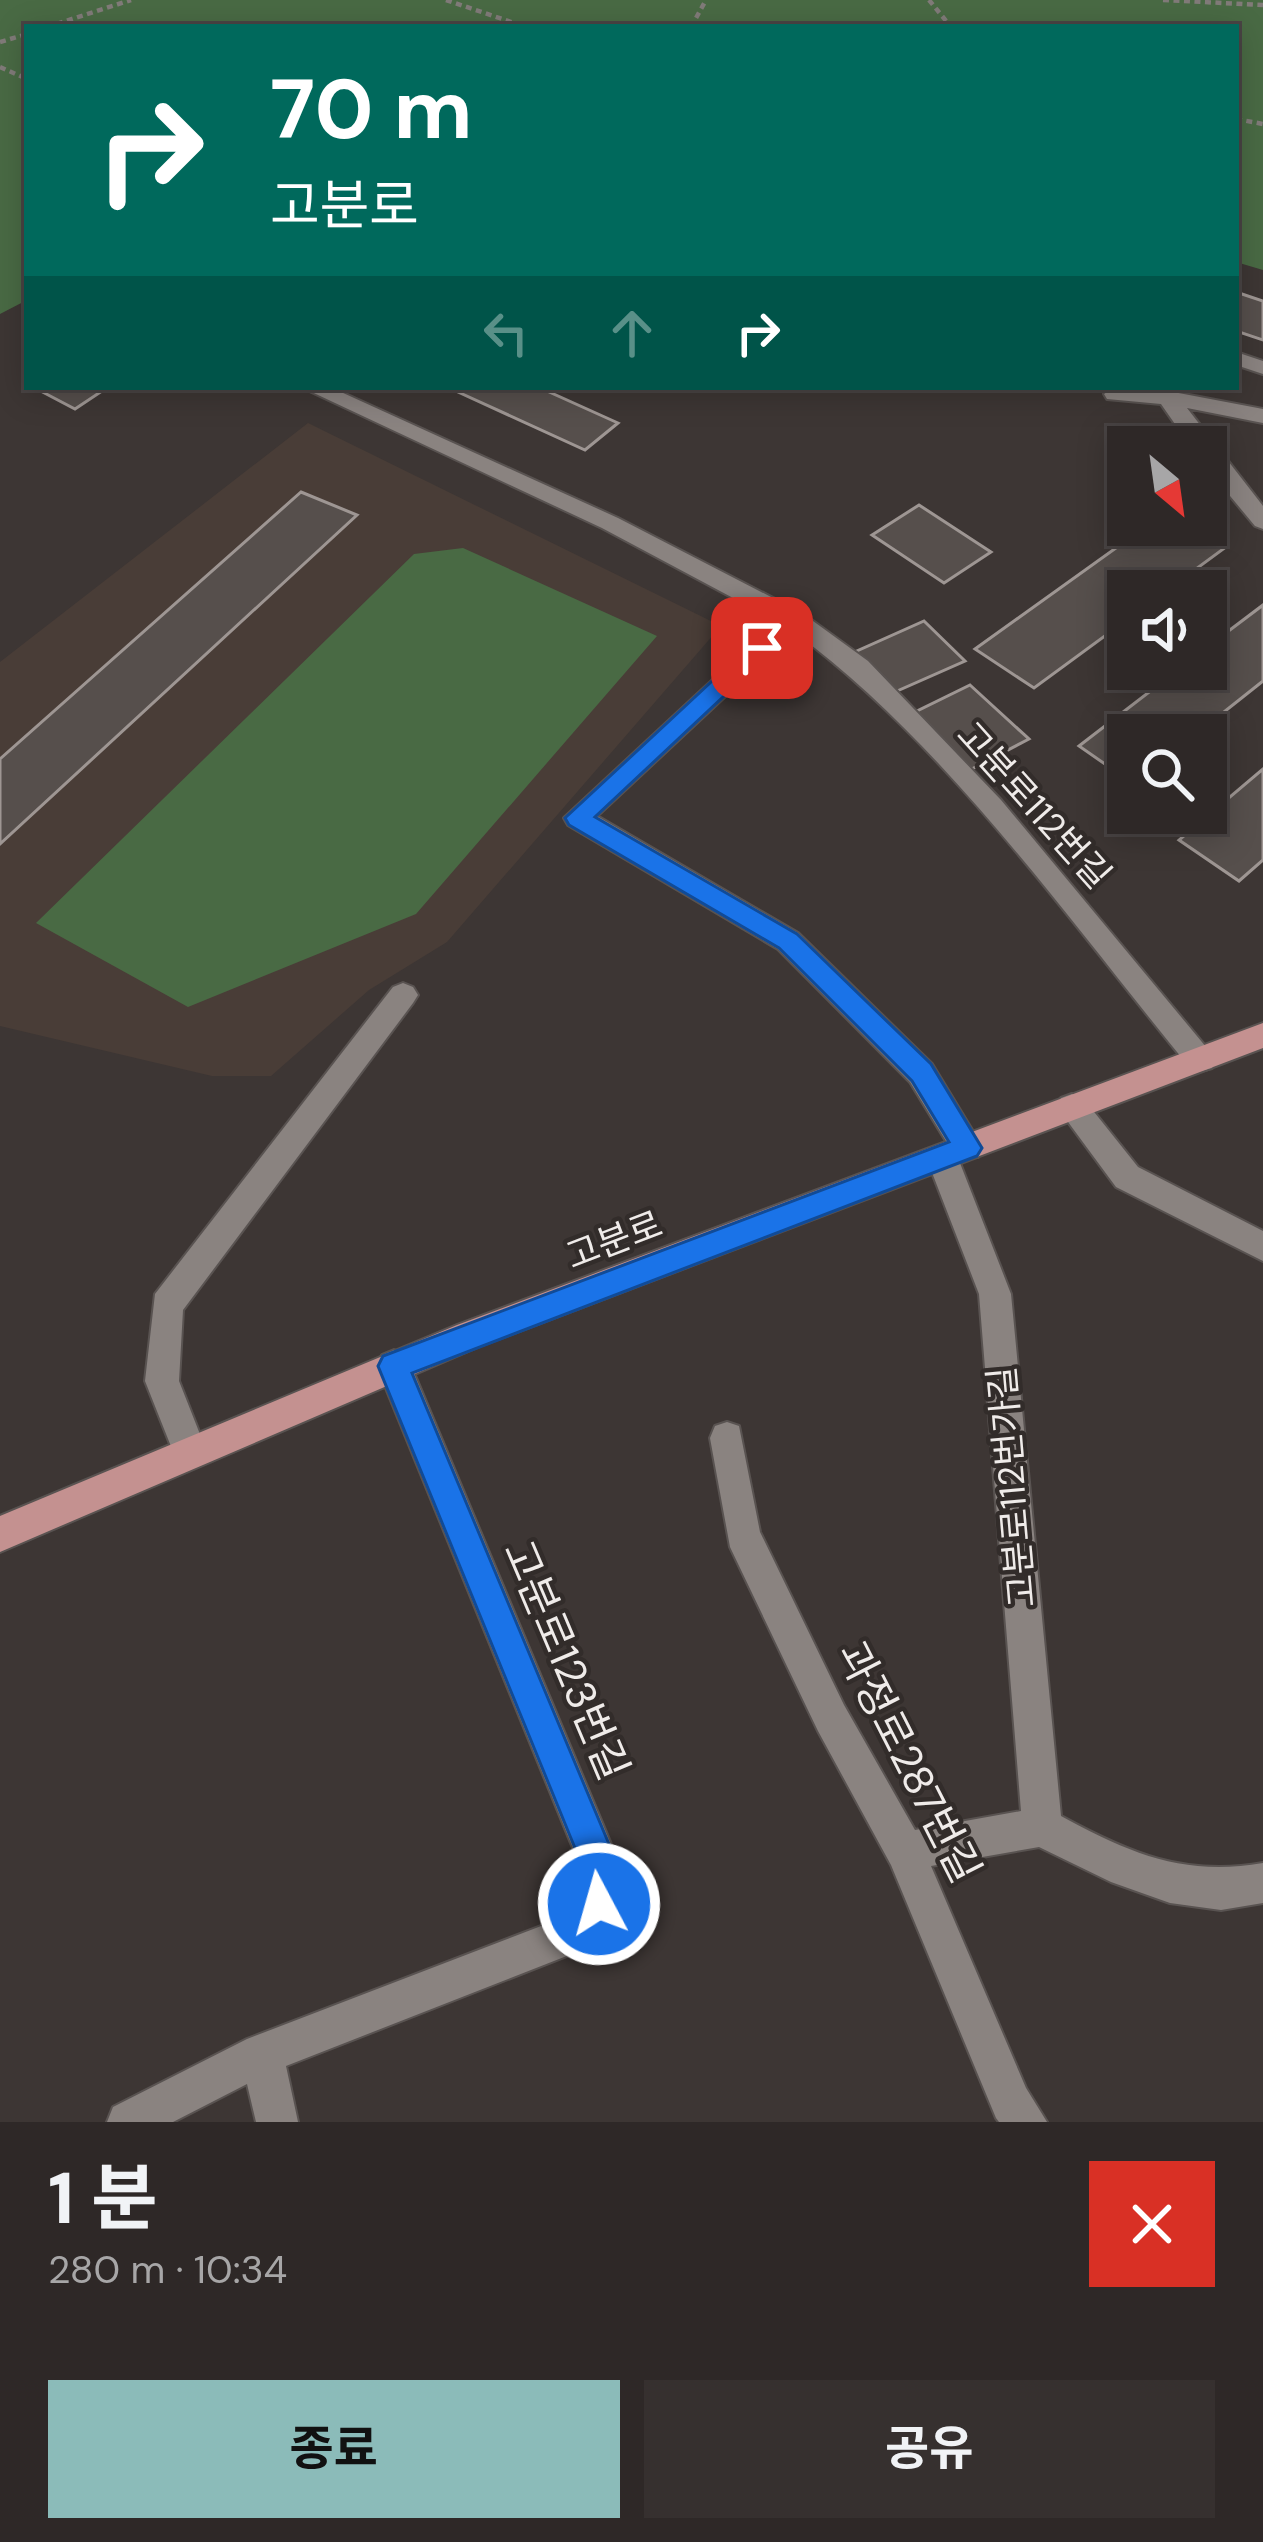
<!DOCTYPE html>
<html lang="ko">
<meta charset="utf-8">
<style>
body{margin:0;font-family:"DM Sans","Noto Sans KR",sans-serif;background:#36302f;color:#f1f3f6;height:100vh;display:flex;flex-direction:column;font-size:45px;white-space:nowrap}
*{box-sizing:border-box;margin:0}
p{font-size:39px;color:#a7a6a7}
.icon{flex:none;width:66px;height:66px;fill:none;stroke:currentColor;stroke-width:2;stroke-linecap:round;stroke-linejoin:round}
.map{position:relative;height:2122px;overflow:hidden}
.side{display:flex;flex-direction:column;background:#2e2827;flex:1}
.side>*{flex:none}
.top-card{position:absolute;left:24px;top:24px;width:1215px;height:366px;border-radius:0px;box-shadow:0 6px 30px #0003,0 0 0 3px #494444;background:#00695c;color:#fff;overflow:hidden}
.needle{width:78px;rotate:151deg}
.tools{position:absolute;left:1107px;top:426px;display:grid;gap:24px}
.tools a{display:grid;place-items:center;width:120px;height:120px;border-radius:0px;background:#2e2827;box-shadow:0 6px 30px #0003,0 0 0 3px #494444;font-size:60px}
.pin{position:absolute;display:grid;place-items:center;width:102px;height:102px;color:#fff;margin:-51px;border-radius:24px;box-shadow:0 6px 18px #0006}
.me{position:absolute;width:132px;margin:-66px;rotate:354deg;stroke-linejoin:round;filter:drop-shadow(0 0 9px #0008)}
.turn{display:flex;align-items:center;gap:42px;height:252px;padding:0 48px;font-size:54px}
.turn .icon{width:156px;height:156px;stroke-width:2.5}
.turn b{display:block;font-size:84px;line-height:102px}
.lanes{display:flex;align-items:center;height:114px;padding:0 48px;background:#0003;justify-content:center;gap:60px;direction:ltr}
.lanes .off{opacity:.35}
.round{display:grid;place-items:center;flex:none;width:126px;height:126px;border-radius:0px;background:#36302f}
.summary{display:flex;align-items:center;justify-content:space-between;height:204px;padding:0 48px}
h1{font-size:72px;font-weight:700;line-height:90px}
.button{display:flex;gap:24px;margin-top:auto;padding:24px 48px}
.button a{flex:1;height:138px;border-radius:0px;background:#8bbbb9;color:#111;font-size:48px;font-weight:700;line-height:138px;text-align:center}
.button a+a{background:#36302f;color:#f1f3f6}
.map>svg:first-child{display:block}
.built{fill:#493d37}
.green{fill:#496a44}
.building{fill:#564f4c;stroke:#9e9693;stroke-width:3}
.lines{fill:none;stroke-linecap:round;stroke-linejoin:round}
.minor-casing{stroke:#595351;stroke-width:4}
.major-casing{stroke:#595351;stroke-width:4}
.path{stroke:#817b79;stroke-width:4.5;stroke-dasharray:6 4.5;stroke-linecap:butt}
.minor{fill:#8a8380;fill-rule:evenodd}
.major{fill:#c49190;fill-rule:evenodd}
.route{fill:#1a73e8;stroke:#114b97;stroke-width:3}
.labels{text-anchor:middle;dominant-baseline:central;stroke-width:9;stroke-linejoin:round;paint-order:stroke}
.street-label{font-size:36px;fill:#efebe9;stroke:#322c2a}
.near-street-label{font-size:42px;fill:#efebe9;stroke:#322c2a}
</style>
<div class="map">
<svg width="1263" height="2122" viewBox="0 0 1263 2122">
<rect width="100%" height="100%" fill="#3d3634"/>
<!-- built -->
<path class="built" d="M308 423 721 626 447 942 369 990 271 1076H212L0 1026V662Z"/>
<!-- green -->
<path class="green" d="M0 0H1263V270L1236 262V27H27V300L0 314Z
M463 548 657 636 416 914 188 1007 36 923 414 554Z"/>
<!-- building -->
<path class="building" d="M1236 292 1263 301V340L1236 331Z
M33 387H108L75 409Z
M447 387H538L618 423 585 450Z
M301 492 357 515 0 844V759Z
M919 505 991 552 944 583 872 535Z
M1148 525H1188L1226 547 1166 591H1128V619L1034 688 975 649Z
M1263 605V681L1195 735H1128V780L1079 746 1179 669H1206V648Z
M924 621 965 661 888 695 848 655Z
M970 685 1029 739 966 772 907 716Z
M1263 769V860L1239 881 1179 840Z"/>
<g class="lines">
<defs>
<path id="minor" d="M1236 352 1263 361V374L1236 365Z
M301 387H330L618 518 802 613 868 661 1001 800 1216 1059 1212 1068 1201 1071 1190 1068C1071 923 945 743 794 632L597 816 798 933 932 1064 983 1148 978 1157 958 1158 1011 1294 1061 1816C1129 1853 1184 1877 1263 1863V1903L1221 1910 1170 1903 1111 1882 1039 1847 931 1866 1026 2088 1047 2122H999L996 2118 891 1865 818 1731 730 1547 710 1438 715 1426 727 1422 739 1426 760 1532 844 1705 915 1830 1021 1811 979 1294 926 1157 931 1148 949 1146 910 1082 778 949 568 825 564 818 776 621 602 528Z
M1115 387 1168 391 1263 409V423L1187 408 1263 506V529L1255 526 1206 467V447H1191L1161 404 1107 399 1104 394Z
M403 983 413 987 418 995 413 1003 183 1310 179 1381 205 1447 200 1459 188 1464 176 1459 145 1381 155 1294 393 987Z
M1072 1094 1083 1098 1138 1167 1263 1231V1261L1116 1187 1057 1107 1061 1098Z
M394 1350 406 1355 411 1366 626 1880 605 1941 286 2066 298 2122H256L247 2084 173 2122H107L113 2107 247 2039 575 1913 586 1880 377 1366 382 1355Z"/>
<path id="major" d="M1263 1023V1048L480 1346 0 1552V1516L457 1325Z"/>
</defs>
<!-- minor casing -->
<use href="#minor" class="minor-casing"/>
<!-- major casing -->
<use href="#major" class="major-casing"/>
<!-- path -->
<path class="path" d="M446 0 526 27
M929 0 951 27
M1163 0 1263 5
M47 27 131 0
M691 27 706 0
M0 42 27 34
M0 67 27 79
M1236 119 1263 124"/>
<!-- minor -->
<use href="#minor" class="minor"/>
<!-- major -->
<use href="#major" class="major"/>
</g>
<!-- route -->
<path class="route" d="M762 640 773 648 770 653 595 817 797 934 931 1064 982 1148 977 1156 412 1373 624 1880 612 1917 599 1922 586 1917 581 1904 588 1880 378 1366 383 1356 949 1142 912 1081 779 948 569 825 565 818 754 642Z"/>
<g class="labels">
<!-- street labels -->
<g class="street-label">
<text transform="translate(1034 805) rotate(48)">고분로112번길</text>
<text transform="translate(614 1240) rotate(-21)">고분로</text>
<text transform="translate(1012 1487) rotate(-95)">고분로112번가길</text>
</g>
<!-- near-street labels -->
<g class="near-street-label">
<text transform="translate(566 1660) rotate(67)">고분로123번길</text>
<text transform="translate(909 1762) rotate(63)">과정로287번길</text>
</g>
</g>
</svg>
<div class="tools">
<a><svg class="needle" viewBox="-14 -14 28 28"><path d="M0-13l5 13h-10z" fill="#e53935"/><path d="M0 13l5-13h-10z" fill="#a7a6a7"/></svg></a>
<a><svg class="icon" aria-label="sound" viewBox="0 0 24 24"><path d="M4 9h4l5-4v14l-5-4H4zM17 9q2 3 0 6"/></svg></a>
<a><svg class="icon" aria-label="search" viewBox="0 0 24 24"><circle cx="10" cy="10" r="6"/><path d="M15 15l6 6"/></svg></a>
</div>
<div class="pin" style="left:762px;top:648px;background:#d93025"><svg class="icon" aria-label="arrive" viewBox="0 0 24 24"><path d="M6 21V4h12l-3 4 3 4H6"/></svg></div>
<svg class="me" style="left:599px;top:1904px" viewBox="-20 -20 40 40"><circle r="17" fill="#1a73e8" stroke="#fff" stroke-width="3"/><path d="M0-11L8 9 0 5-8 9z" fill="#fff"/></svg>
<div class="top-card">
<div class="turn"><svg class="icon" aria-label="right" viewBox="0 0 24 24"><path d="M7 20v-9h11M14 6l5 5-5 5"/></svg><div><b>70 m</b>고분로</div></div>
<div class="lanes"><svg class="icon off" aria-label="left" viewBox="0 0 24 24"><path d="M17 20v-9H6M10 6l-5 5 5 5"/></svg><svg class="icon off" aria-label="ahead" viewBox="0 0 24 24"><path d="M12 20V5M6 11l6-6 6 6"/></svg><svg class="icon" aria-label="right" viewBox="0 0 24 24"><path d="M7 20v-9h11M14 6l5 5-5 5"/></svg></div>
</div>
</div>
<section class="side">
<div class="summary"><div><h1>1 분</h1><p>280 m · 10:34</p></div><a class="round" style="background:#d93025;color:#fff"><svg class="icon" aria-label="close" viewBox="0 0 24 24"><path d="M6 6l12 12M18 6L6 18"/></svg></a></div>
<div class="button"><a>종료</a><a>공유</a></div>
</section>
